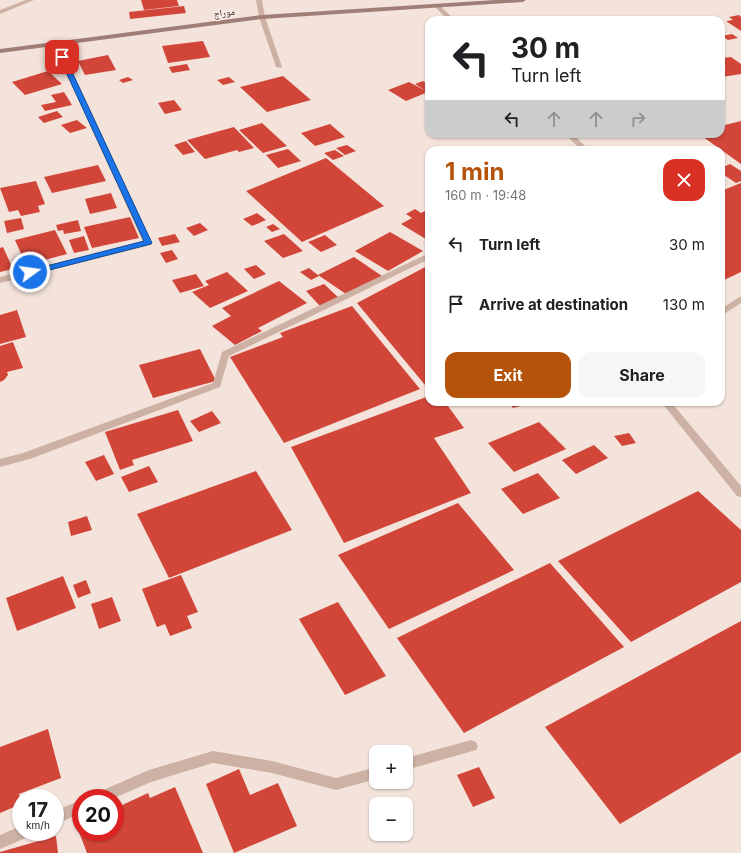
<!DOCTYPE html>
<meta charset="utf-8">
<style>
body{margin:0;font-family:Inter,"Noto Naskh Arabic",sans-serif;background:#f6f6f6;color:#202124;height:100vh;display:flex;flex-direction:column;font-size:15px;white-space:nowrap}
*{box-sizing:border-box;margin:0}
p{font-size:13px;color:#757577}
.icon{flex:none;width:22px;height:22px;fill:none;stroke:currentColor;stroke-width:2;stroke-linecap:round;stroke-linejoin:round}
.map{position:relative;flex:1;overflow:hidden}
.sheet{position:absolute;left:425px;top:146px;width:300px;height:260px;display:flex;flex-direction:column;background:#fff;border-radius:12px;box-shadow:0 1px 3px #0004}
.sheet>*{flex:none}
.hud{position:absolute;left:425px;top:16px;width:300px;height:122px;border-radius:12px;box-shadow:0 1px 3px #0004;background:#fff;color:#202124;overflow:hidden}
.buttons{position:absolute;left:369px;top:745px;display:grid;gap:8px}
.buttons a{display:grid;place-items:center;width:44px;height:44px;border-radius:8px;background:#fff;box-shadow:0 1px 3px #0004;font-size:20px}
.speed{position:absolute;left:12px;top:789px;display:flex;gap:8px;font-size:20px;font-weight:700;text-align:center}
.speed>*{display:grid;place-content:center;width:52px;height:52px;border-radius:50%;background:#fff;box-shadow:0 1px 3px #0004;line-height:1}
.speed small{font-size:10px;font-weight:400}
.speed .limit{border:6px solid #d22;background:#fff;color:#111}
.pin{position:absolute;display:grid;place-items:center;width:34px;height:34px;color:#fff;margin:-17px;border-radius:8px;box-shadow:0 2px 6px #0006}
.me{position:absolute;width:44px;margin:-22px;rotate:76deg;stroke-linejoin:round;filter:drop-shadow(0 0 3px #0008)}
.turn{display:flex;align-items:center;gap:14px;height:84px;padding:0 20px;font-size:18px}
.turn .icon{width:52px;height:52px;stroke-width:2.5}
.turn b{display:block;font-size:28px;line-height:34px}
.lanes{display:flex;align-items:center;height:38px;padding:0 20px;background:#0003;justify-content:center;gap:20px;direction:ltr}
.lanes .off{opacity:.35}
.round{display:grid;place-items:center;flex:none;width:42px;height:42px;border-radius:12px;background:#f6f6f6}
.overview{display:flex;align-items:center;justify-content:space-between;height:68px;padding:0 20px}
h1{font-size:24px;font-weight:700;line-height:30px;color:#b45309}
.cta{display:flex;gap:8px;margin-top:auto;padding:8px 20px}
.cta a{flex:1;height:46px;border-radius:12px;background:#b45309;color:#fff;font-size:16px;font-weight:700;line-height:46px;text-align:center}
.cta a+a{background:#f6f6f6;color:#202124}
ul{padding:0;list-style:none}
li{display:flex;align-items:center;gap:12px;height:60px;padding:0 20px}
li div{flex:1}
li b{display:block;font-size:15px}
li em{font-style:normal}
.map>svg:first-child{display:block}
.building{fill:#d2463a}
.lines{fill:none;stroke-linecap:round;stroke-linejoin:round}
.service{fill:#cdb1a4;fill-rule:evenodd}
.secondary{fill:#a17e75;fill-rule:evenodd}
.route{fill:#1a73e8;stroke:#114b97}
.labels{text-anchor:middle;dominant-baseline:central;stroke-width:3;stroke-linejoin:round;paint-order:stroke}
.far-street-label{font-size:10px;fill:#382927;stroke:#fbeee6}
</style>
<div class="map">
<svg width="741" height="853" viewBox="0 0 741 853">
<rect width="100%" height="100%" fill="#f4e3da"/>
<!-- building -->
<path class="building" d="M141 0H177L179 6 144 10Z
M184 6 186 13 130 19 129 12Z
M739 15 741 17V31L726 21 733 20 729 17Z
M732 34 738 38 728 40 722 36Z
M203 41 210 57 168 63 162 46Z
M108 55 116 70 85 75 78 61Z
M731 57 741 64V74L722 77 721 76V58Z
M187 64 190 70 172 73 169 67Z
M48 71 62 84 25 95 12 82Z
M283 76 311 100 267 112 240 87Z
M128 77 133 80 123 83 119 80Z
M229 77 235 82 223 85 217 80Z
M423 81 429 85V90L426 91 415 84Z
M409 82 428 92 406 101 388 90Z
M64 92 72 105 45 111 41 105 56 102 51 95Z
M174 100 182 110 165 114 158 103Z
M57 111 63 117 44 123 38 117Z
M77 120 87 128 70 133 61 125Z
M741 121V164L699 134H721V126Z
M262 123 287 146 263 153 239 130Z
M330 124 345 137 315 146 301 133Z
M234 127 254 148 239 152 237 150 205 159 187 140Z
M186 141 195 152 183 155 174 145Z
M347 145 356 151 345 155 336 148Z
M288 149 301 161 278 168 266 155Z
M335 150 344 156 333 160 324 153Z
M326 158 384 206 302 242 246 191Z
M730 164 741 171V181L736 183 721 173V168Z
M98 165 106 181 52 193 44 177Z
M36 181 45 204 38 206 40 212 21 216 18 210 9 212 0 188Z
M741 183V272L722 281 721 191Z
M111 193 117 208 90 214 85 199Z
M415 209 421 213 429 209V241L401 224 412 218 406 214Z
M257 213 266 220 252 226 243 219Z
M130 217 139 238 92 248 84 227Z
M21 218 24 229 7 233 4 221Z
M78 220 81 231 64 234 63 230 58 231 56 225Z
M200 223 208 230 194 236 186 228Z
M273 224 280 229 272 232 266 227Z
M55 230 67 254 26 265 15 240Z
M390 232 423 251 388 271 355 251Z
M175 234 180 242 162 246 158 238Z
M284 234 303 251 283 258 264 241Z
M325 235 337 245 321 252 308 242Z
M84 236 89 250 74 253 69 240Z
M3 247 13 269 0 272V248Z
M172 250 178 259 166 263 160 253Z
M354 257 382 276 346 294 318 275Z
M256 265 266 274 254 279 244 269Z
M429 265V384L425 385 357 303Z
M309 268 319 276 311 280 300 272Z
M227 272 248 291 210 308 192 292 209 285 205 281Z
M196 274 204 286 180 293 172 280Z
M279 281 307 303 258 328 262 331 235 345 212 326 231 316 222 308Z
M324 284 339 298 320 306 306 291Z
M352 306 420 389 284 443 230 357 283 337 280 333Z
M17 310 26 337 0 344V315Z
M13 342 23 368 7 372 8 375 4 380 0 382V346Z
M200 349 216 381 153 398 139 365Z
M429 396V402H445L464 428 434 438 471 493 344 543 291 447Z
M509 402H530L531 403 513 408Z
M178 410 193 441 132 460 134 465 120 470 105 432Z
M212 411 221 423 199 432 190 421Z
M539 422 566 449 514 472 488 443Z
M629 433 636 443 622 446 614 436Z
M594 445 608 458 576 474 562 460Z
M104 455 114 474 96 481 85 462Z
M149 466 158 482 129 492 121 477Z
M256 471 292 530 169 578 137 514Z
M538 473 560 498 523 514 501 489Z
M698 491 741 530V582L631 642 558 561Z
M458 503 514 570 389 629 338 555Z
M87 516 92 530 71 536 68 522Z
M550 563 624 647 464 733 397 638Z
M181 575 198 612 187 616 192 628 170 636 165 624 157 627 142 589Z
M63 576 76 608 17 631 6 598Z
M86 580 91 593 78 598 73 585Z
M112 597 121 621 99 629 91 604Z
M338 602 386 676 345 695 299 619Z
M741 621V752L620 824 545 727Z
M48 729 61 778 19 794 21 804 0 813V747Z
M479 767 495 798 473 807 457 775Z
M239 769 250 795 278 783 297 826 234 853 206 784Z
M175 787 203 853H87L79 832H115V815L120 813 118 807 148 793 150 798Z
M56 836 58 853H0V852Z"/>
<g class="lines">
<!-- service -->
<path class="service" d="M26 0H34L0 14V10Z
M256 0H262L265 17 282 67 281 68 276 67 259 17Z
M436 6H440L455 20H448L436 8Z
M56 41 59 43 152 243 151 245 0 283V277L143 242 53 43Z
M565 134H573L589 150H581Z
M429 253V259L229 356 220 387 30 459 0 467V459L23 453 213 383 222 352Z
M741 296V303L721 316V309Z
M661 402H671L741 486V497L737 496Z
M471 740 476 742 478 746 476 750 406 770V758Z
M213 751 272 761 336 778 376 767V779L336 790 272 773 213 763 151 782 114 798H92L94 794 149 770Z
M81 800V813L55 825V811Z
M21 826V832H30L28 837 0 849V835Z"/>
<!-- secondary -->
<path class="secondary" d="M495 0H526L523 2 262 19 0 53V49L262 15Z"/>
</g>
<!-- route -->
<path class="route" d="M62 55 65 57 152 243 151 244 30 275 27 274V271L144 241 59 57Z"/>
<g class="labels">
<!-- far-street labels -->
<g class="far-street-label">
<text transform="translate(224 12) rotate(-7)">موراج</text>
</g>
</g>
</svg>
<div class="buttons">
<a>+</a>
<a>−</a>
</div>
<div class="speed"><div>17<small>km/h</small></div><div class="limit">20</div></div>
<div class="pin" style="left:62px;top:57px;background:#d93025"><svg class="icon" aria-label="arrive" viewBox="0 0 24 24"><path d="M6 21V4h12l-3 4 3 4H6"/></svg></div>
<svg class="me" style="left:30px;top:272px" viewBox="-20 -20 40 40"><circle r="17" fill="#1a73e8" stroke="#fff" stroke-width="3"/><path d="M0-11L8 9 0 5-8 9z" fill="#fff"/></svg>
<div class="hud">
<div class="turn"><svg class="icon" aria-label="left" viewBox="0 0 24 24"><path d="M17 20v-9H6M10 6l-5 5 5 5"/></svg><div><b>30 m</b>Turn left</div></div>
<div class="lanes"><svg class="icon" aria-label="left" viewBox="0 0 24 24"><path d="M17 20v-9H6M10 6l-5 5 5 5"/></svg><svg class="icon off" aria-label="ahead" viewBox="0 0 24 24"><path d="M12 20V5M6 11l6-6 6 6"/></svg><svg class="icon off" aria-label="ahead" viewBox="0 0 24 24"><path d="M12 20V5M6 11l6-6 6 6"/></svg><svg class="icon off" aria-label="right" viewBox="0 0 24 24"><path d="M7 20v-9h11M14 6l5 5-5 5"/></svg></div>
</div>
<section class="sheet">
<div class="overview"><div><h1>1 min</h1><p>160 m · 19:48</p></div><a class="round" style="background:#d93025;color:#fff"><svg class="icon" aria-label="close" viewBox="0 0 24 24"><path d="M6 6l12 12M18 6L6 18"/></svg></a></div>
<ul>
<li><svg class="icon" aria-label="left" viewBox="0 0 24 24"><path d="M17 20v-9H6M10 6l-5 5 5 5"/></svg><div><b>Turn left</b></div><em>30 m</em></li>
<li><svg class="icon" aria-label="arrive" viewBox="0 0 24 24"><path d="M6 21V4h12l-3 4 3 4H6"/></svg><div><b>Arrive at destination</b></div><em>130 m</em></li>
</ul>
<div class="cta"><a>Exit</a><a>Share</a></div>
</section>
</div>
